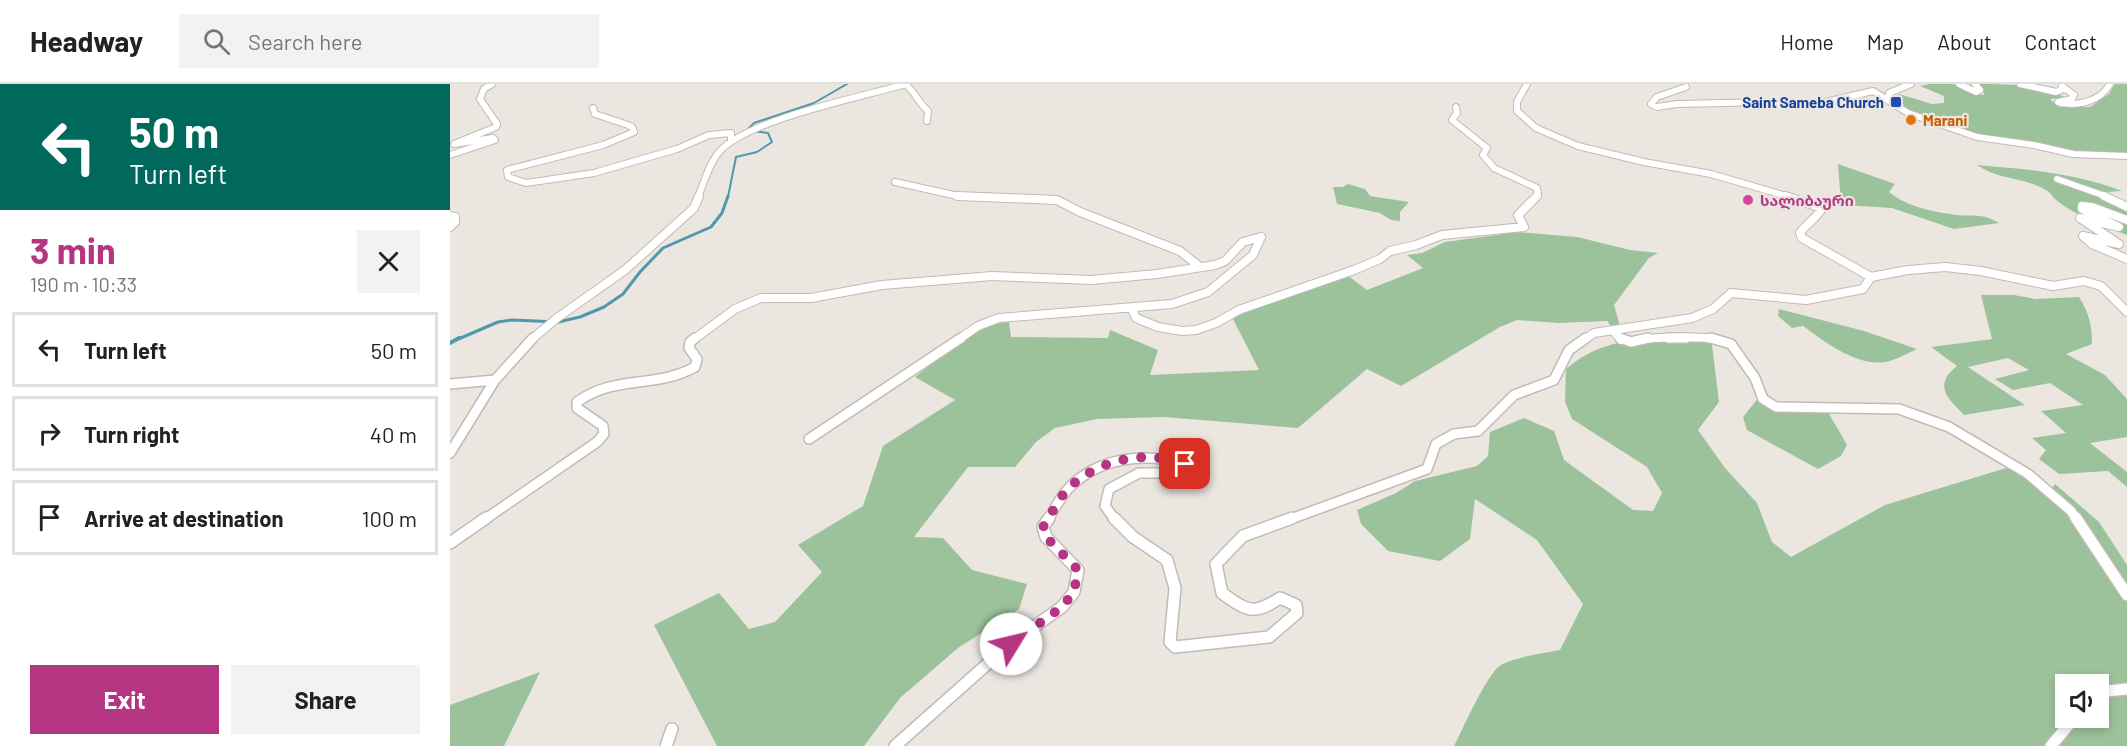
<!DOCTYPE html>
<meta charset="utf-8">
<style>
body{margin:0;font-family:Barlow,"Noto Sans Georgian",sans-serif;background:#f2f2f2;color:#222;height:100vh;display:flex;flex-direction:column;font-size:22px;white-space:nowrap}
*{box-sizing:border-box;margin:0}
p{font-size:20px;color:#767676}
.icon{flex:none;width:33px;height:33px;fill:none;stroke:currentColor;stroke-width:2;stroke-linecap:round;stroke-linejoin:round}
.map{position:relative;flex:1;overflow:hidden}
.panel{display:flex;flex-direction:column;background:#fff;width:450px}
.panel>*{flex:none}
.banner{background:#00695c;color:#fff;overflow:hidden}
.controls{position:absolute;left:1605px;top:590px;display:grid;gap:12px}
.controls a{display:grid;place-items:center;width:54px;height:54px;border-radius:0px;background:#fff;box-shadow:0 3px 9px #0003;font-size:30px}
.pin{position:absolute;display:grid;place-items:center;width:51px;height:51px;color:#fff;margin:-26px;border-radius:12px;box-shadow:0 3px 9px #0006}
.me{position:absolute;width:66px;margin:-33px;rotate:54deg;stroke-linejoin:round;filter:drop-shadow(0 0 4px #0008)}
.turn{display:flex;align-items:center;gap:21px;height:126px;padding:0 30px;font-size:27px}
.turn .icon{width:78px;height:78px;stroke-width:2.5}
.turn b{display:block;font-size:42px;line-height:51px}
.round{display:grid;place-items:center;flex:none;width:63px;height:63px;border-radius:0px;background:#f2f2f2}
.head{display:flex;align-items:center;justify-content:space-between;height:102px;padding:0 30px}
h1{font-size:36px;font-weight:700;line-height:45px;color:#b53582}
.button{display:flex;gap:12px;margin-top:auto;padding:12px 30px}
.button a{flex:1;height:69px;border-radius:0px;background:#b53582;color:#fff;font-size:24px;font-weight:700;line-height:69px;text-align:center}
.button a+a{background:#f2f2f2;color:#222}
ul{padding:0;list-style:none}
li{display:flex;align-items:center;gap:18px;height:75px;margin:0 12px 9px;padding:0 18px;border:3px solid #e0e0e0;border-radius:0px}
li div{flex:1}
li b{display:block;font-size:22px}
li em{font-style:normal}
header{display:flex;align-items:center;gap:36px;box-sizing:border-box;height:84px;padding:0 30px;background:#fff;border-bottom:2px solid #e0e0e0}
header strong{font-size:28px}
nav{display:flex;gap:33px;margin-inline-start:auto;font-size:21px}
.search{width:420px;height:54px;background:#f2f2f2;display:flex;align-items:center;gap:15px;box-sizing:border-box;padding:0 21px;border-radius:0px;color:#767676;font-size:22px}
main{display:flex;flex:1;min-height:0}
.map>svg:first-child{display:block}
.green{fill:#9cc29c;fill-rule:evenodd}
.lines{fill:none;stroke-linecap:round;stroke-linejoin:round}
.stream-far2{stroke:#5099ad;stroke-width:2}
.stream-far1{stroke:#5099ad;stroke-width:3}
.stream{stroke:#5099ad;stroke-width:4}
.street-far3-casing{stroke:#c1bab6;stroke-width:8}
.street-far2-casing{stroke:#c1bab6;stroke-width:10}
.street-far1-casing{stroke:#c1bab6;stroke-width:12}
.street-casing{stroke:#c1bab6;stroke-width:14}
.street-far3{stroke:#fff;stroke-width:6}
.street-far2{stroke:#fff;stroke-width:8}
.street-far1{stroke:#fff;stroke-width:9}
.street{stroke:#fff;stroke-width:11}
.route{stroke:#b53582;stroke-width:10;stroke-dasharray:0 18}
.transit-dot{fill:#1a4fb4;stroke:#ece6e1;stroke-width:2}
.food-dot{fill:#e8710a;stroke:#ece6e1;stroke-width:2}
.hotel-dot{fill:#d1479c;stroke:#ece6e1;stroke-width:2}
.labels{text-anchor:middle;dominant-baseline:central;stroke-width:4.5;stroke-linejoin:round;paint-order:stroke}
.far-transit-label{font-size:15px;font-weight:bold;fill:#164399;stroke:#ece6e1;text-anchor:end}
.far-food-label{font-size:15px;font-weight:bold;fill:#c56008;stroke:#ece6e1;text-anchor:start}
.far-hotel-label{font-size:15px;font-weight:bold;fill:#b23c85;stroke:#ece6e1;text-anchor:start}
</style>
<header>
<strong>Headway</strong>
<div class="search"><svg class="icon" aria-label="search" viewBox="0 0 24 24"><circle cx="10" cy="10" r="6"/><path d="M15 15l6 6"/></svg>Search here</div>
<nav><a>Home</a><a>Map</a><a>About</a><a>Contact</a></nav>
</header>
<main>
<section class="panel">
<div class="banner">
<div class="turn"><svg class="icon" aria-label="left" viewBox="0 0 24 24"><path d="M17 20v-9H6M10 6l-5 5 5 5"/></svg><div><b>50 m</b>Turn left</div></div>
</div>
<div class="head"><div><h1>3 min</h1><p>190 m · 10:33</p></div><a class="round"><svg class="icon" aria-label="close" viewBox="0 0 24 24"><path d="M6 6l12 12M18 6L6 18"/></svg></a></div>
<ul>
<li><svg class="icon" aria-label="left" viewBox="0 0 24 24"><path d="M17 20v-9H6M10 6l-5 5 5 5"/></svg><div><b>Turn left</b></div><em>50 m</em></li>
<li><svg class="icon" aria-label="right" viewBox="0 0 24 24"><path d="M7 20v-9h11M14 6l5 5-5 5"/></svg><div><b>Turn right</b></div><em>40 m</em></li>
<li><svg class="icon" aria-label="arrive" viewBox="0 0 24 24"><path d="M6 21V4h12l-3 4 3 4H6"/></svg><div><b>Arrive at destination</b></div><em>100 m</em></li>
</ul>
<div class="button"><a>Exit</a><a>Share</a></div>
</section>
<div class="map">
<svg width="1677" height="662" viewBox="0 0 1677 662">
<rect width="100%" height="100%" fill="#ece6e1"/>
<!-- green -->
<path class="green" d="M1479 0H1503L1521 9 1535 11 1528 0C1554 0 1591 0 1614 13L1600 15 1609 23H1640L1659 10 1665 0H1677V68L1639 70 1582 58 1531 51 1459 27 1446 12 1449 10 1482 20 1494 19V12L1470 2Z
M1388 80 1445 100 1439 108C1454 121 1479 127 1500 130 1520 134 1529 127 1549 139L1504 145 1442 124 1391 121Z
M1527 81C1576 85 1625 89 1672 107L1640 109 1677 128V151C1653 142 1626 132 1606 116 1603 113 1600 108 1596 106 1574 93 1548 96 1527 81Z
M898 100 915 105 920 112 959 118 950 128V137L941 136 930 129 887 120 883 103H893Z
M1068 148 1127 153 1180 166 1208 169 1199 174 1164 221 1170 242 1160 241 1157 237 1109 239 1067 236 1050 243 951 302 917 285 848 344 714 333 647 335 605 344 586 358 565 383H518L464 453 493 454 522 486 577 500 569 525 508 564 450 614 414 662H267L204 541 269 509 299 545 325 538 372 488 348 461 413 422 433 362 505 316 465 293C493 272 523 240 559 238L561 253 658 254 660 246 708 266 700 291 809 286 783 235 791 227 897 191 917 206 973 184 957 171 972 169 995 158Z
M1531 211H1564L1585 215 1629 213C1639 229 1642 241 1642 260L1616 270 1655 291 1677 315V353L1640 359 1677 388V403L1658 387 1609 390 1589 375 1596 366 1582 354 1616 349 1591 327 1633 321 1600 299 1563 306 1545 295 1579 286 1558 274 1518 283 1575 321 1514 331C1497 314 1483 301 1507 282L1481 263 1542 255Z
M1329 225 1414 247 1467 265C1458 269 1449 274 1440 277 1410 285 1376 259 1353 242L1342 244 1328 232Z
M1202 255 1256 256 1262 261 1269 318 1248 346 1275 384 1307 419 1322 458 1341 473 1435 421 1556 384 1578 395 1597 411 1605 400 1649 438 1677 481V662H1004C1013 645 1037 589 1051 581 1069 572 1090 570 1110 566L1133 520 1087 456 1025 415 1020 455 990 477 938 467 911 440 907 426 946 409 965 397 1027 382 1038 372 1040 348 1074 334 1104 347 1114 376 1183 426 1203 427 1212 409 1197 383 1122 335 1115 318 1116 285C1143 262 1168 257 1202 255ZM1616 600H1648V633H1616Z
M1309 313 1325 326 1378 328 1397 361 1391 372 1368 385 1297 346 1293 333Z
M90 588 54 662H0V621Z"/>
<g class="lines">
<!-- stream-far2 -->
<path class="stream-far2" d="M278 113 286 73 307 68 322 58 318 49 297 46 304 39 364 19 397 0"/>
<!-- stream-far1 -->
<path class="stream-far1" d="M6 256 48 238 62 236 108 238 130 233 154 223 173 210 190 188 213 164 261 143 272 129 278 112"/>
<!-- stream -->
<path class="stream" d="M0 259 9 254"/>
<defs>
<path id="street-far3" d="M455 0C465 8 468 18 478 27L477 37
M1077 0 1067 18V27L1086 44 1128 62 1194 78 1261 90 1340 113
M1509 0 1526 8 1530 6 1525 0
M1570 0 1606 8 1611 6 1612 2 1624 11 1622 15 1608 18C1627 23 1650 18 1660 0
M1236 3 1207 13 1201 20 1207 23 1227 20 1320 18 1362 21 1423 7 1458 29 1527 53 1584 61 1623 70 1677 72
M1443 19 1438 13 1439 9 1461 0
M1006 23 1007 29 1002 36 1037 64 1033 71 1044 84 1087 104 1088 111 1086 113
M143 24 145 30 178 41 182 43 184 48 153 61 57 86 58 93 76 99 144 89 227 65 259 51 281 49V58
M0 71 45 56 43 54 4 60 46 43 47 40 30 15 34 5 42 0
M1607 95 1658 113
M445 98 508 112 544 113
M248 113C254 99 259 79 270 67 300 35 411 13 456 0"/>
<path id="street-far2" d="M508 112 607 116 630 128 730 167 750 183
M1335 112 1372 124C1368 133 1356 140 1350 149L1352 154 1421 193
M1654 112 1677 123
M0 132 5 133V138L0 143
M1677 136 1642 123 1632 122V125L1669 143 1630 134 1669 160 1633 152 1642 160 1677 175
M682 225 686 234 708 243 732 247 746 246 766 239 789 226 904 186 930 175 940 167 966 161 992 151 1074 143 1068 131 1087 112
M1163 246 1171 256
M81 256 107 234 175 186 244 124 249 112
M243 256 285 225 311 214H361L432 201 542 192 641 196 707 190 765 181 775 177 793 158 811 153
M508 256 528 242 549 234 722 220 758 208 803 171 811 153
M1134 256 1144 249 1242 234 1263 225 1281 209 1356 216 1413 205 1421 193 1458 186 1495 183 1531 187 1603 202 1634 197 1651 202 1677 228
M1191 256C1205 253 1253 252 1267 256"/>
<path id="street-far1" d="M1170 254 1181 258 1198 254
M1218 254H1236
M1261 254 1281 260 1305 294 1313 315 1326 323 1449 325 1499 343 1578 390 1621 427 1627 436
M0 300 45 296
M359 355 511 254
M0 369 45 296 83 254
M34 436 147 358 154 350 153 342 127 324V318C166 290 205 305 245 283L247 275 239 264 240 258 245 254
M598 436C604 425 610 414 618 405 648 373 695 368 735 380L737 387 726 389H689L659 405 655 422 665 436
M838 436 977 385 986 360 1004 350 1028 347 1064 311 1104 296 1119 266 1136 254"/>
<path id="street" d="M664 434 683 453 717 476 725 504 720 558 725 563 819 553 847 529 846 521 830 514C803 532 797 527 772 509L766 480 793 452 842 434
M1626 434 1677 511
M0 459 36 434
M1648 608 1677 605
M216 662 222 645
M445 662 561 559 612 523 624 508 628 486 596 453 593 443 599 434
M1601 662 1625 633"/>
</defs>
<!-- street-far3 casing -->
<use href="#street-far3" class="street-far3-casing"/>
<!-- street-far2 casing -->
<use href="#street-far2" class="street-far2-casing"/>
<!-- street-far1 casing -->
<use href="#street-far1" class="street-far1-casing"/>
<!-- street casing -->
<use href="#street" class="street-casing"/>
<!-- street-far3 -->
<use href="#street-far3" class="street-far3"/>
<!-- street-far2 -->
<use href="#street-far2" class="street-far2"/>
<!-- street-far1 -->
<use href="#street-far1" class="street-far1"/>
<!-- street -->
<use href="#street" class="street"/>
</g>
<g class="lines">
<!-- route -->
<path class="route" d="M561 560 612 523 624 508 628 486 596 453 593 443C602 430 610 411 622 401 653 374 698 366 735 380"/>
</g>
<!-- markers -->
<rect class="transit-dot" x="1440" y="12" width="12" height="12" rx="3"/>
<circle class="food-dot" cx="1461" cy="36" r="6"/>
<circle class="hotel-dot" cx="1298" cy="116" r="6"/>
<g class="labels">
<!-- far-transit labels -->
<g class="far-transit-label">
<text x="1434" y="18">Saint Sameba Church</text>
</g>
<!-- far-food labels -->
<g class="far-food-label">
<text x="1473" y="36">Marani</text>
</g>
<!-- far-hotel labels -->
<g class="far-hotel-label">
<text x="1310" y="116">სალიბაური</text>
</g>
</g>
</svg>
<div class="controls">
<a><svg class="icon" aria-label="sound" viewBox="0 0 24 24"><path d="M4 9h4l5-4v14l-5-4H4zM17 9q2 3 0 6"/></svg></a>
</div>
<div class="pin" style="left:735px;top:380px;background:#d93025"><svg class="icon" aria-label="arrive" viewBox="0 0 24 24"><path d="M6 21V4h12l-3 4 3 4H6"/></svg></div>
<svg class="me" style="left:561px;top:560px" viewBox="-20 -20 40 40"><circle r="19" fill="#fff"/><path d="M0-13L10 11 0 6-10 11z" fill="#b53582"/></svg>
</div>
</main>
